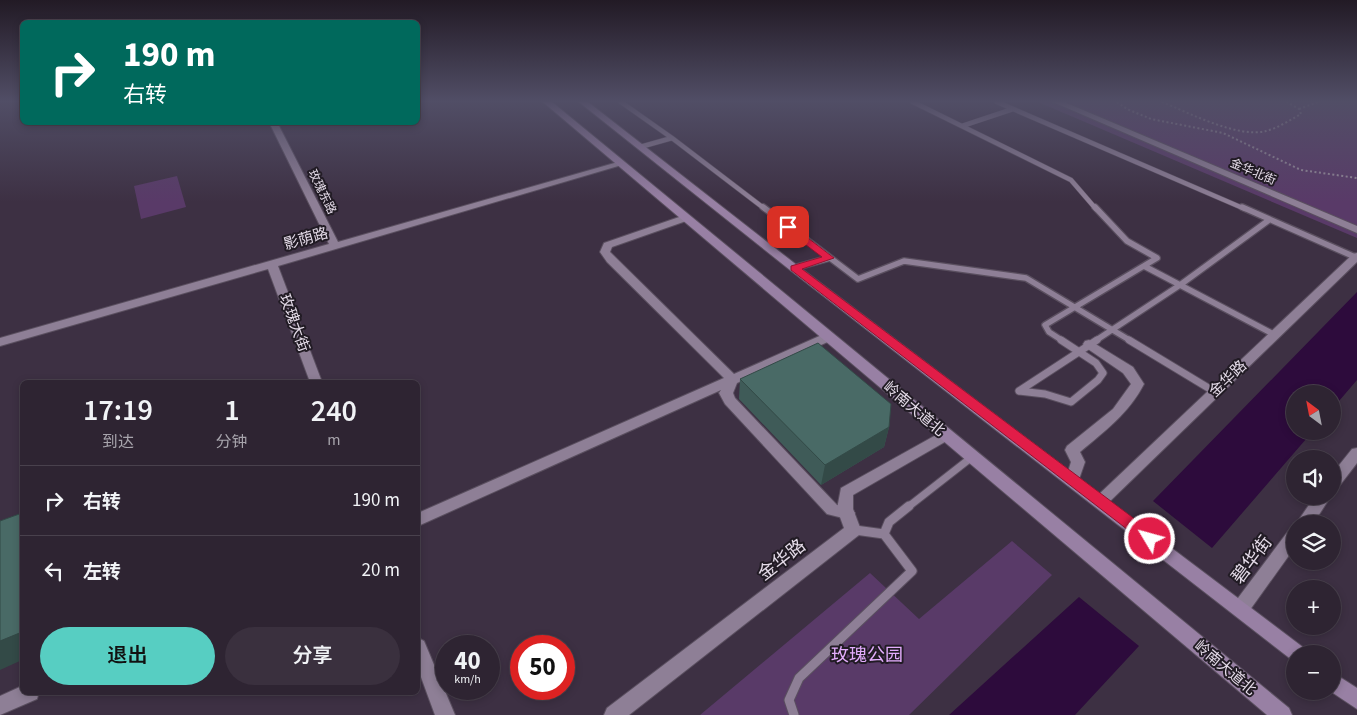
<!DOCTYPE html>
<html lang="zh">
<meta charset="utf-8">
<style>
body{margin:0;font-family:"Source Sans 3","Noto Sans SC",sans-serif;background:#3a303e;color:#f1f3f6;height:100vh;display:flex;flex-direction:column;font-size:19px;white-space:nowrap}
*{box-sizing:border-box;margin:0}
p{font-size:16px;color:#a7a4ac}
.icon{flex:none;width:28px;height:28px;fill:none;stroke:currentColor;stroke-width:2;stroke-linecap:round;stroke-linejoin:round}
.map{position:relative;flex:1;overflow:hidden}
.sheet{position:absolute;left:20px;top:380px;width:400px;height:315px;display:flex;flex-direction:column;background:#2e2432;border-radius:8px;box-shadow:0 2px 8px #0003,0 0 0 1px #49414d}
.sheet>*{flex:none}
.hud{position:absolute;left:20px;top:20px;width:400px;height:105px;border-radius:8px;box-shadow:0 2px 8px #0003,0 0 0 1px #49414d;background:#00695c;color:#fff;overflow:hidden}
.needle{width:32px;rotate:328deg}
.controls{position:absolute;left:1286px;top:385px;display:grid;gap:10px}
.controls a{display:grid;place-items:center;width:55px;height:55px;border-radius:50%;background:#2e2432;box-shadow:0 2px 8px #0003,0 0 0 1px #49414d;font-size:25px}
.speed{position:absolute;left:435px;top:635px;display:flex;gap:10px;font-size:25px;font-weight:700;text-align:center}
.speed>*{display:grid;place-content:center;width:65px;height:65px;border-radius:50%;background:#2e2432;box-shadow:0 2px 8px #0003,0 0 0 1px #49414d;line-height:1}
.speed small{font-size:12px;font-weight:400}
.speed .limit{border:8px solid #d22;background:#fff;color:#111}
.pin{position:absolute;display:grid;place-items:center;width:42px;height:42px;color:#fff;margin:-21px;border-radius:10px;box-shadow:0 2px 8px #0006}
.me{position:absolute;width:55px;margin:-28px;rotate:307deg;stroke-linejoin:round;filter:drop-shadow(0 0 4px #0008)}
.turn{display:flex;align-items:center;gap:18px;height:105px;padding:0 20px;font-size:22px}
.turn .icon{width:65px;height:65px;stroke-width:2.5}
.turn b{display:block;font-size:35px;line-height:42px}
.eta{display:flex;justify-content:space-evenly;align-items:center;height:85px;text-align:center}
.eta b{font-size:30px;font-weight:600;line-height:35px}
.cta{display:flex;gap:10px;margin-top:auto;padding:10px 20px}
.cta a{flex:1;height:58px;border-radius:30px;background:#57cec2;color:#111;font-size:20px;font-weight:600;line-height:58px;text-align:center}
.cta a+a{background:#3a303e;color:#f1f3f6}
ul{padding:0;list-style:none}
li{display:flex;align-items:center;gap:15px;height:70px;padding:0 20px;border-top:1px solid #49414d}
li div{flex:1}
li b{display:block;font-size:19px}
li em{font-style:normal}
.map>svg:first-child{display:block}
.green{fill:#593a68}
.water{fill:#2d0b3c}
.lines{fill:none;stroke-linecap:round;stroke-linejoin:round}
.service-far3-casing{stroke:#5a4f5f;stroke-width:5.5}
.service-far2-casing{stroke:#5a4f5f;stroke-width:8}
.service-far1-casing{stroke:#5a4f5f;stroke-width:9}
.service-casing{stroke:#5a4f5f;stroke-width:11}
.minor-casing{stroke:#5a4f5f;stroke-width:2}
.tertiary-casing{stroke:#5a4f5f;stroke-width:2}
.secondary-casing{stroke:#5a4f5f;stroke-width:2}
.path{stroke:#968b9b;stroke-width:2;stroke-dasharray:2 2.5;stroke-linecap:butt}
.service-far3{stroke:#8e7f96;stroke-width:4.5}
.service-far2{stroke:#8e7f96;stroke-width:5.5}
.service-far1{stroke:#8e7f96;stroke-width:7}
.service{stroke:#8e7f96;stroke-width:9}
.minor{fill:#8e7f96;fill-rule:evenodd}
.tertiary{fill:#8e7f96;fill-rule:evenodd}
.secondary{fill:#9880a4;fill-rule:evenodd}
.wall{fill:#3f5b58}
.shaded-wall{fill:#334a47}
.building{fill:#496a66;stroke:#334a47}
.route{fill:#e11d48;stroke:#92132f}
.labels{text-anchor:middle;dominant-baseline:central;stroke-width:4;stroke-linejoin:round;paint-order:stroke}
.far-street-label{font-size:12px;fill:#e4dbe8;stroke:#211b24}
.street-label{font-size:15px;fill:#e4dbe8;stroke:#211b24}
.near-street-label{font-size:18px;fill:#e4dbe8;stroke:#211b24}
.near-park-label{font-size:18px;fill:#e3adfd;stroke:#211b24}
</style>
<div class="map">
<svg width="1357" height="715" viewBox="0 0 1357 715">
<rect width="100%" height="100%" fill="#3d3043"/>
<!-- green -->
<path class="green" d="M1038 102H1357V238Z
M177 176 186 207 141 219 134 186Z
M1012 541 1052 575 909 715H700L870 573 919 619Z"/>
<!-- water -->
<path class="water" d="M1357 292V380L1333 408 1332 394H1295V431H1313L1212 548 1153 501Z
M1079 597 1139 646 1075 715H949Z"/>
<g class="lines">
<defs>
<path id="service-far3" d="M621 102 672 138 640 147
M913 102 1071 180 1096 209
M997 102 1245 209
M962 126 1013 109
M672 138 765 209"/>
<path id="service-far2" d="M763 207 858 279 904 261 1026 278 1131 341
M1242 207 1355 257
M1144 266 1275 335
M1063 341 1049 332 1045 325 1157 258 1127 241 1095 207
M1095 341 1180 285 1269 220"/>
<path id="service-far1" d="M1129 340 1215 392
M1019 391 1045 394 1071 402 1098 380 1103 373 1096 363 1061 340
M1019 391 1097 340
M908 507 972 457"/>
<path id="service" d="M855 530 884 534
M794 715 789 700 799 678 912 571 884 534 889 522 909 506"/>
<path id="minor" d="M685 215 690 218 689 220 612 247 610 252 734 374 824 334H832L834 337 832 340 737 383 733 393 735 398 837 505 852 509 855 513 852 517 847 519 827 514 725 404 719 393 721 390 418 526V513L724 378 607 262 600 252 604 243Z
M829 255 834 258 833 260 794 271 789 268 790 266Z
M1089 340 1133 367 1144 384C1129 413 1105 431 1080 452L1085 462 1077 485 1072 487 1067 485 1065 481 1071 462 1065 450 1067 446 1113 409 1131 384 1123 373 1085 347 1083 344 1085 341Z
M1357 448V463L1337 489 1332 491V474L1352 449Z
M1315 496H1331L1313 524H1296Z
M1295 528V547L1247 614 1241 616 1235 614 1232 608 1235 602 1289 530Z
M22 686V692H39L37 699 0 715V696Z"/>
<path id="tertiary" d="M1053 102H1064L1357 226V233Z
M269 122H277L338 242 618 162 625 164 278 266 322 382H310L268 269 0 346V338L329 244Z
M1357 253V262L1105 506 1100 508 1095 506 1092 502 1095 498 1353 254Z
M945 430 950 431 952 435 950 439 853 495V509L861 530 859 535 629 715H604L607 708 844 528 837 509 841 488Z
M418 638 424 641 455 715H435L418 669Z"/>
<path id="secondary" d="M543 102H552L1289 708 1292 715H1267Z
M579 102H588L798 266 1304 648 1307 654H1295V661L1292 660 790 270Z
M1332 672 1357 688V709L1330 691H1332Z"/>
</defs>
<!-- service-far3 casing -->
<use href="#service-far3" class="service-far3-casing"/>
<!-- service-far2 casing -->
<use href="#service-far2" class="service-far2-casing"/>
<!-- service-far1 casing -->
<use href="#service-far1" class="service-far1-casing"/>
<!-- service casing -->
<use href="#service" class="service-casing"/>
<!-- minor casing -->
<use href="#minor" class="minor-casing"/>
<!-- tertiary casing -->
<use href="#tertiary" class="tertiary-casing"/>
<!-- secondary casing -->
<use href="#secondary" class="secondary-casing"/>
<!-- path -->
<path class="path" d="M1117 102 1127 109 1151 119 1223 133 1301 170 1357 178
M1162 102C1190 113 1236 138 1266 131 1278 128 1290 120 1301 114L1299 109 1287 102
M1299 109 1318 102"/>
<!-- service-far3 -->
<use href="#service-far3" class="service-far3"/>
<!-- service-far2 -->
<use href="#service-far2" class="service-far2"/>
<!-- service-far1 -->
<use href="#service-far1" class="service-far1"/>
<!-- service -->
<use href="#service" class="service"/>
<!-- minor -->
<use href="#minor" class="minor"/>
<!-- tertiary -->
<use href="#tertiary" class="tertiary"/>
<!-- secondary -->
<use href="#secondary" class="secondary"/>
</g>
<!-- wall -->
<path class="wall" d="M740 379 889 427 884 447 821 485 739 399Z"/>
<!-- shaded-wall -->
<path class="shaded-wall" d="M889 427 884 447 821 485 825 465Z
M22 632V660L0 670V641Z"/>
<!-- building -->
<path class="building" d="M818 343 891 404 889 427 825 465 740 379Z
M22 513V632L0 641V521Z"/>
<!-- sky -->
<linearGradient id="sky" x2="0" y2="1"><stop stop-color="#221a25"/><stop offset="0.5" stop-color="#514e66"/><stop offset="1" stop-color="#514e66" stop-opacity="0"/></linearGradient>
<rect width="1357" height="202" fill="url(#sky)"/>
<!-- route -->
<path class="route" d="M785 225H791L834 258 802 269 1156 535 1158 539 1156 543 1150 545 1145 543 791 270V266L822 257 785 229Z"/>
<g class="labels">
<!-- far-street labels -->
<g class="far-street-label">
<text transform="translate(1253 172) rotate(23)">金华北街</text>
<text transform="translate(322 192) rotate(64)">玫瑰东路</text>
</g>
<!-- street labels -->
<g class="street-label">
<text transform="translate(306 239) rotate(-16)">影荫路</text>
<text transform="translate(294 323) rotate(70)">玫瑰大街</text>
<text transform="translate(1228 379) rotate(-44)">金华路</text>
<text transform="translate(914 409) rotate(40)">岭南大道北</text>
<text transform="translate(1225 668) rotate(40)">岭南大道北</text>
</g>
<!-- near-street labels -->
<g class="near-street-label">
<text transform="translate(782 560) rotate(-38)">金华路</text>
<text transform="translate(1252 560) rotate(-53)">碧华街</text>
</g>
<!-- near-park labels -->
<g class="near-park-label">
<text x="867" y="655">玫瑰公园</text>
</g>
</g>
</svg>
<div class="controls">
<a><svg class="needle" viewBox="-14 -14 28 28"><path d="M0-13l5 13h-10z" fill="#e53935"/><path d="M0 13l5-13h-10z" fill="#a7a4ac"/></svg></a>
<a><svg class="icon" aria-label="sound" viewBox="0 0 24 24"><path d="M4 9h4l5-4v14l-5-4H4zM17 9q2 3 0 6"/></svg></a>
<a><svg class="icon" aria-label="layers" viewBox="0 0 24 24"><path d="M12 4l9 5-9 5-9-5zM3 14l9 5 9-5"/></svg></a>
<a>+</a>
<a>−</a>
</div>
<div class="speed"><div>40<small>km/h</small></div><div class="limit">50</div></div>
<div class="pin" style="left:788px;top:227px;background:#d93025"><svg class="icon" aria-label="arrive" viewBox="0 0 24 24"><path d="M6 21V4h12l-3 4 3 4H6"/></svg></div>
<svg class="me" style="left:1150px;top:539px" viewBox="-20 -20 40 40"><circle r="17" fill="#e11d48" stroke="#fff" stroke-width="3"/><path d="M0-11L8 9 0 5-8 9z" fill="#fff"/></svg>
<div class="hud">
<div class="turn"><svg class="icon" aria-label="right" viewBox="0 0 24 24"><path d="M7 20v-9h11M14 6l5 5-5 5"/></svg><div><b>190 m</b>右转</div></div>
</div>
<section class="sheet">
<div class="eta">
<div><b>17:19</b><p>到达</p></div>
<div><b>1</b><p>分钟</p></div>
<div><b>240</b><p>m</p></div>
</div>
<ul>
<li><svg class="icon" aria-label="right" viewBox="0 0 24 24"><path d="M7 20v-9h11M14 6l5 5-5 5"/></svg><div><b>右转</b></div><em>190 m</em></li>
<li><svg class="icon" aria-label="left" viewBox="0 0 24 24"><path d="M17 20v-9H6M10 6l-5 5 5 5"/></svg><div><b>左转</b></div><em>20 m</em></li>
</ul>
<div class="cta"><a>退出</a><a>分享</a></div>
</section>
</div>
